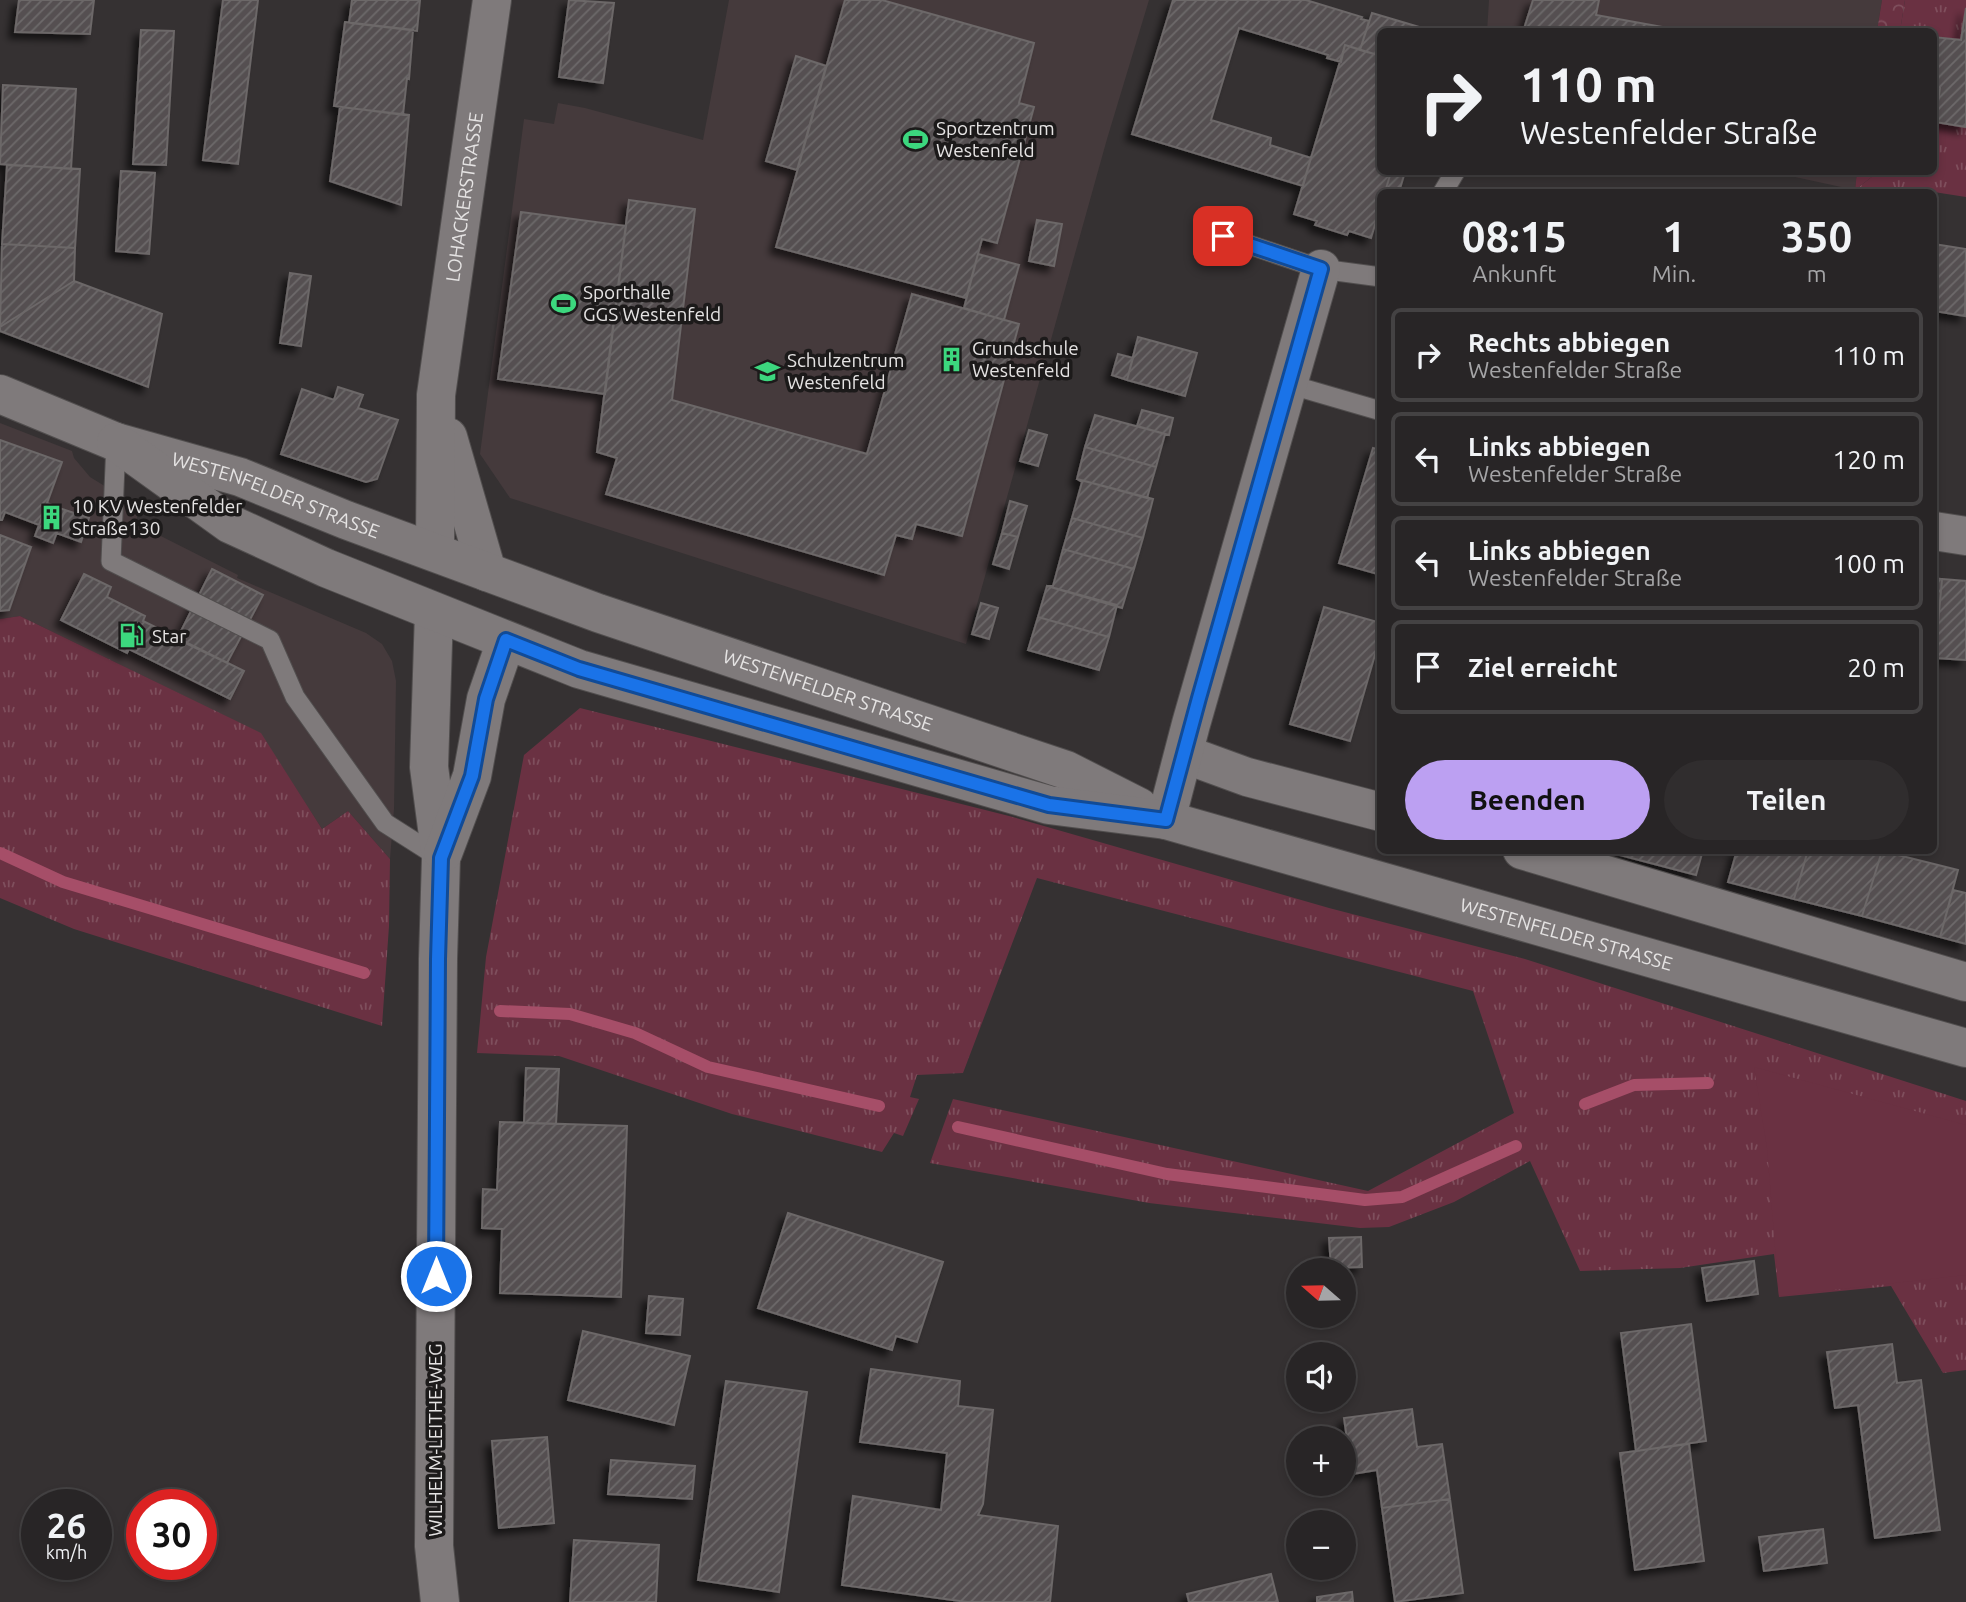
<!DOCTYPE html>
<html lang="de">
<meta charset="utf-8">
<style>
body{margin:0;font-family:Ubuntu,sans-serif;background:#302d2e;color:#f1f3f6;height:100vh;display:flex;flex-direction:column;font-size:26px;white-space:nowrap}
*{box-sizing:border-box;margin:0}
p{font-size:23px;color:#a5a5a7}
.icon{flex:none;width:38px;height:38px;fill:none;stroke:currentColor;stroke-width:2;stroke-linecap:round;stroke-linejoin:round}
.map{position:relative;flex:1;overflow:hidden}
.panel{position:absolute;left:1377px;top:189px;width:560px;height:665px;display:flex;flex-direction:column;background:#282526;border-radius:10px;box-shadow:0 4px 10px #0003,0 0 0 2px #444243}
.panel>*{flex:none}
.banner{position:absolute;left:1377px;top:28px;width:560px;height:147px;border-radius:10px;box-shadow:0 4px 10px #0003,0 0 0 2px #444243;background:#282526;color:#f1f3f6;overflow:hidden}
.needle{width:46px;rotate:290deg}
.tools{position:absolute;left:1286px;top:1258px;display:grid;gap:14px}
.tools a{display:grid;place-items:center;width:70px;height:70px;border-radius:50%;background:#282526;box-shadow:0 4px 10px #0003,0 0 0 2px #444243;font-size:35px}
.speed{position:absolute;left:21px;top:1489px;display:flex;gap:14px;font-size:35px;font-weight:700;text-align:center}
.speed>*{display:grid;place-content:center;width:91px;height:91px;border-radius:50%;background:#282526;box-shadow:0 4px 10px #0003,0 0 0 2px #444243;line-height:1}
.speed small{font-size:18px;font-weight:400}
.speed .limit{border:10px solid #d22;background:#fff;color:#111}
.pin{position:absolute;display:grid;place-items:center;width:60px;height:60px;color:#fff;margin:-30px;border-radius:14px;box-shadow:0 4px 10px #0006}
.me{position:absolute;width:77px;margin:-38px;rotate:0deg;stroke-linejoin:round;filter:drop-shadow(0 0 5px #0008)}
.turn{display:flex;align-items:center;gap:24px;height:147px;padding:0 28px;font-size:32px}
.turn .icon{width:91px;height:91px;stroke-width:2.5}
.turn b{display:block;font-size:49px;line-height:60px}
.eta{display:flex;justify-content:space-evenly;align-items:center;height:119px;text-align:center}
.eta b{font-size:42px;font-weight:600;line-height:49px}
.primary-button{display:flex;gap:14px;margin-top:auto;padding:14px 28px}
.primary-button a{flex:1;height:80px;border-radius:42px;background:#bca0f2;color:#111;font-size:28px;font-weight:600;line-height:80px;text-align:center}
.primary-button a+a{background:#302d2e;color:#f1f3f6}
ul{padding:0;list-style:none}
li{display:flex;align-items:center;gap:21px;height:94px;margin:0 14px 10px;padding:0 14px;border:4px solid #444243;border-radius:10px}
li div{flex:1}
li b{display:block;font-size:26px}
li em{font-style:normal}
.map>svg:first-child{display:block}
.built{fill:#453a3c}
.grass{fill:url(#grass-tufts)}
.forest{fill:url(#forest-crowns)}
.park{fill:#6a3142}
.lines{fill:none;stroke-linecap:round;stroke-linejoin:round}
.stream{stroke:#a64e68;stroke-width:12}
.building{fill:url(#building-hatch);stroke:#6c6768;stroke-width:2;filter:url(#shadow)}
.service-casing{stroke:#514e4e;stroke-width:21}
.minor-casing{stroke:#514e4e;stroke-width:40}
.tertiary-casing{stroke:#514e4e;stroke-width:40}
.service{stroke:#7f7a7b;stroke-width:19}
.minor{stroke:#7f7a7b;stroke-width:38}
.tertiary{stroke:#7f7a7b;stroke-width:38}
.route-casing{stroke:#114b97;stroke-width:18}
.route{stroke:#1a73e8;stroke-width:12}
.labels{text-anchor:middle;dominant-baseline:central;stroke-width:7;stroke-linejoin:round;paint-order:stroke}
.poi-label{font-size:19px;fill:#e5e3e3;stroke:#1c1a1a;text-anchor:start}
.street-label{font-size:19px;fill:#e5e3e3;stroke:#1c1a1a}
</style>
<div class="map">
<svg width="1966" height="1602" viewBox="0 0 1966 1602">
<defs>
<pattern id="grass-tufts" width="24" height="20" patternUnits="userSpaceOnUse" patternTransform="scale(1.75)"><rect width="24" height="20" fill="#6a3142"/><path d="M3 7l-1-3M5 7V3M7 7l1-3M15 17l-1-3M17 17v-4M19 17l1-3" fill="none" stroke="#7f4f5d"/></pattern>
<pattern id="forest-crowns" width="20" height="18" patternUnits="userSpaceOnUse" patternTransform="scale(1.75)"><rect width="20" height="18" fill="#6a3142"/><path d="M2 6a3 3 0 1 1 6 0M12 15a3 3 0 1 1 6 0" fill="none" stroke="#7f4f5d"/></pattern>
<pattern id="building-hatch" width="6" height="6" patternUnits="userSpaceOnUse" patternTransform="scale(1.75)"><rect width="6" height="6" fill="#555051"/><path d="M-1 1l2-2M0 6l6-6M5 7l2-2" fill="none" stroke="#6d696a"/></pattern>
<filter id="shadow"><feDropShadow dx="-6" dy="6" stdDeviation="3.5" flood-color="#0009"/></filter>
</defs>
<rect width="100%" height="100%" fill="#353132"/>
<!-- built -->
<path class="built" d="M729 0H1149L1107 139 966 644 510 498 480 454 524 119 554 124 558 103 585 108 703 140Z
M1489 0H1882L1877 31 1487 32Z
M1772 172H1857L1855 190Z
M0 423 72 451 74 458 90 477 137 506V524L238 575 237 578 366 633 382 644 392 661 396 681 394 809 390 859 348 811 322 829 260 733 20 616 0 619Z"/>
<!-- grass -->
<path class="grass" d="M1905 0H1966V197L1934 192 1855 190 1878 172H1934V32L1900 31Z
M20 616 261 733 322 829 348 811 390 859 389 926 382 1026 74 929 0 898V619Z
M580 708 1009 816 1329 908 1525 959 1966 1101V1370L1943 1373 1891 1286 1779 1297 1774 1254 1680 1268 1580 1271 1530 1161 1454 1202 1389 1227 1360 1228 1149 1203 930 1163 953 1099 1368 1191 1514 1113 1473 991 1037 878 963 1073 917 1075 910 1097 919 1099 903 1136 894 1133 882 1152 732 1114 559 1056 477 1053 486 957 524 755Z"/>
<!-- forest -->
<path class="forest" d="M1882 0H1905L1900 31H1877Z
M1857 172H1878L1855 190Z"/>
<!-- park -->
<path class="park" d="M1754 1067 1966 1125V1275L1779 1296 1767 1148Z"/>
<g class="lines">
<!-- stream -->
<path class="stream" d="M0 853 63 882 364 973
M500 1011 570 1014 635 1033 708 1067 879 1106
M1585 1104 1634 1085 1708 1083
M958 1127 1167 1174 1365 1200 1402 1197 1516 1146"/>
</g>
<!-- building -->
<path class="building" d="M19 0H94L90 34 15 32Z
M223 0H258L238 164 203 160Z
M352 0H420L417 31 349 23Z
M569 0 614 3 603 83 559 77Z
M845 0H882L1034 43 1019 103 1034 107 997 243 982 239 966 298 776 247Z
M1173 0H1306L1362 17 1361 19 1369 21 1360 50 1345 45 1341 62 1327 58 1328 55 1239 28 1211 120 1271 138 1270 145 1311 158 1303 186 1132 134Z
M1533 0H1599L1596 15 1690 32H1523Z
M1966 8V127L1935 122 1940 88 1934 87V37L1961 40Z
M1372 13 1419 27 1417 32H1381V56L1360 50Z
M345 22 413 30 409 79 407 78 403 115 334 106Z
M141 30 174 31 166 165 133 164Z
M1345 45 1381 56V172H1391L1385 192H1381V205L1371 238 1349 231 1347 235 1315 225 1317 221 1294 214Z
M796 56 826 66 797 170 766 161Z
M3 85 76 89 71 169 0 164Z
M340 107 409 115 401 205 330 181Z
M7 165 80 169 75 248 2 244Z
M121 171 155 173 149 254 116 251Z
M1391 172H1405L1399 192H1385Z
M629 200 695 209 672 400 867 454 912 294 1019 324 962 536 916 524 912 539 896 535 884 575 606 494 617 458 597 452Z
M521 212 626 226 605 394 498 379Z
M1037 220 1062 224 1054 266 1029 261Z
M2 244 75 248 74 281 0 327Z
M1934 244 1966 249 1965 316 1934 311Z
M978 254 1019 265 1004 320 964 308Z
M290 273 311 276 301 346 280 343Z
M74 281 162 314 148 387 0 331V327Z
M1138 337 1197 353 1185 396 1127 380Z
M1118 354 1133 358 1127 380 1112 375Z
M338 387 363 395 358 408 398 420 377 479 366 482 281 454 302 389 334 400Z
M1142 410 1173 418 1169 435 1137 426Z
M1095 415 1165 434 1156 467 1085 447Z
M1029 430 1047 435 1038 466 1020 461Z
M0 440 62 462 39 525 5 512 2 520H0Z
M1085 447 1156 467 1147 498 1077 479Z
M1373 448 1381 450V575L1339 563Z
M1077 479 1153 499 1143 538 1072 518 1082 482Z
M1010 501 1027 506 1018 537 1002 533Z
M47 503 65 510 53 543 35 536Z
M65 510 89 518 81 542 56 533Z
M1072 518 1143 538 1134 569 1063 549Z
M1002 533 1018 537 1009 569 993 564Z
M0 535 31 547 9 610 0 611Z
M1063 549 1134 569 1122 608 1047 586H1053Z
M212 569 263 595 227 663 177 639Z
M84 574 111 587 107 597 145 616 143 621 244 671 230 699 129 649 127 653 61 620Z
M1934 578 1942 579 1935 658 1934 657Z
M1942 579 1966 581V660L1935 658Z
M1047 586 1117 605 1109 637 1038 617Z
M981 603 998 608 989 639 972 634Z
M1324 607 1381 623V634L1350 741 1290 724Z
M1038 617 1109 637 1099 670 1028 650Z
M1622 850H1703L1696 875 1620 855Z
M1737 850H1808L1794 899 1728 882Z
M1808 850 1882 851 1862 916 1794 899Z
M1882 851 1958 870 1940 937 1862 916Z
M1953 890 1966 893V944L1940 937Z
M526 1068 559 1069 556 1124 524 1123Z
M500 1122 627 1126 621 1297 500 1293 502 1229 482 1228 483 1189 497 1190Z
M788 1213 943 1262 917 1342 896 1336 892 1350 758 1308Z
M1361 1237 1362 1267 1331 1268 1329 1238Z
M1754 1261 1758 1294 1707 1301 1702 1268Z
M649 1296 683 1299 680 1335 646 1333Z
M1691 1324 1706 1441 1636 1451 1621 1333Z
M583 1331 690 1356 674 1425 568 1400Z
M1892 1344 1897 1383 1921 1380 1940 1530 1875 1538 1858 1405 1835 1408 1827 1352Z
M1307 1351H1335V1354H1307Z
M871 1369 960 1381 958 1406 993 1410 983 1504 978 1515 1058 1526 1050 1602H967L842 1585 853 1496 941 1510 947 1453 860 1442Z
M726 1381 807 1392 779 1592 698 1580Z
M1412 1409 1417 1447 1442 1444 1450 1499 1382 1508 1377 1470 1352 1474 1344 1418Z
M547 1437 554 1523 499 1528 492 1441Z
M1689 1444 1704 1561 1635 1570 1620 1453Z
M611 1460 695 1466 692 1499 608 1494Z
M1450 1499 1463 1593 1395 1602 1382 1508Z
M1823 1529 1827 1563 1764 1571 1759 1537Z
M574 1540 659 1545 656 1602H570Z
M1271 1574 1278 1602H1189L1187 1594Z
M1352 1592 1353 1602H1317V1597Z"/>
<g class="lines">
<defs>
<path id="service" d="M1443 192 1455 172
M1223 236 1321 269 1381 277
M1288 384 1381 411
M116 442 111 561 270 640 295 697 385 823 440 858"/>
<g id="minor">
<path d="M448 437 487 572"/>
<path d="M1934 531 1966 536"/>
<path id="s1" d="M435 552 436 395 492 0"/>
<path d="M434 612 429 767 441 858 438 959 434 1546 440 1602"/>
<path d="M1184 754 1247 777 1381 812"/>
<path d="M1166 820 1191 724 1321 269"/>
<path d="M1522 850 1966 982"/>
<path d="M443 853 472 776 486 699 506 641"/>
</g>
<g id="tertiary">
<path id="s2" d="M0 394 116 442 240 477 346 520 598 613 1066 770 1139 807"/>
<path id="s3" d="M116 442 230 524 326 568 579 669 1049 805 1166 820 1966 1048"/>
</g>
</defs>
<!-- service casing -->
<use href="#service" class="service-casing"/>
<!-- minor casing -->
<use href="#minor" class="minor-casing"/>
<!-- tertiary casing -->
<use href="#tertiary" class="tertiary-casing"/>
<!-- service -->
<use href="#service" class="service"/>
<!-- minor -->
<use href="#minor" class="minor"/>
<!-- tertiary -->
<use href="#tertiary" class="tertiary"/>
</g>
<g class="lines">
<defs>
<path id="route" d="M436 1276 438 959 441 858 472 776 486 699 506 640 579 669 1049 805 1166 820 1199 698 1321 269 1223 236"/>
</defs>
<!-- route casing -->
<use href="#route" class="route-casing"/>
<!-- route -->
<use href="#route" class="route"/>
</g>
<!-- icons -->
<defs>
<symbol id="stadium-bare" viewBox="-9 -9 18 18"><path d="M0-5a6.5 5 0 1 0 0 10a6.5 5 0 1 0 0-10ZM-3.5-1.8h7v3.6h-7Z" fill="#3cd77e" stroke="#1c1a1a" stroke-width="2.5" paint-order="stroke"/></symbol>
<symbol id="building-bare" viewBox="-9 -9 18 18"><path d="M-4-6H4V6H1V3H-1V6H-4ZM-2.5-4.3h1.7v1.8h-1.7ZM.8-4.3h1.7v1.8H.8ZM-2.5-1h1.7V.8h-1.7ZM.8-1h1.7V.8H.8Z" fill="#3cd77e" stroke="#1c1a1a" stroke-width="2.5" paint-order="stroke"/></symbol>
<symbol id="school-bare" viewBox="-9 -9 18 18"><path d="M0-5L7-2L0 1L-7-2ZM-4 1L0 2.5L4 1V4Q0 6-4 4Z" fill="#3cd77e" stroke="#1c1a1a" stroke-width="2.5" paint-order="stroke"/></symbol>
<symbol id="fuel-bare" viewBox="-9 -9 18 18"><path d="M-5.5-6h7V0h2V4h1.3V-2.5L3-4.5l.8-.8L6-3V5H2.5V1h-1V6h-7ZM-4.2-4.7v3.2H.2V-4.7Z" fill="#3cd77e" stroke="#1c1a1a" stroke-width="2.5" paint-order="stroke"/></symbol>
</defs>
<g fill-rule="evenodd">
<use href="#stadium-bare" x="898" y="122" width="35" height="35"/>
<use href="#stadium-bare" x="546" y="286" width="35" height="35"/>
<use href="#building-bare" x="934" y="342" width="35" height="35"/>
<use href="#school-bare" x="750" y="354" width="35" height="35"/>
<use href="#building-bare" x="34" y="500" width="35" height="35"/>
<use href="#fuel-bare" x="114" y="618" width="35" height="35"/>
</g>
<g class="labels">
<!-- poi labels -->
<g class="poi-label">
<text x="936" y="128">Sportzentrum<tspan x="936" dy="22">Westenfeld</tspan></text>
<text x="583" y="292">Sporthalle<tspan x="583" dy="22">GGS Westenfeld</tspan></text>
<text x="972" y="348">Grundschule<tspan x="972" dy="22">Westenfeld</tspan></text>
<text x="787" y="360">Schulzentrum<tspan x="787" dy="22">Westenfeld</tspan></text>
<text x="72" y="506">10 KV Westenfelder<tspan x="72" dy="22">Straße130</tspan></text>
<text x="152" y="636">Star</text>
</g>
<!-- street labels -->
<g class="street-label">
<text stroke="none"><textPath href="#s1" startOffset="357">LOHACKERSTRASSE</textPath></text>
<text stroke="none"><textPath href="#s2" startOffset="294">WESTENFELDER STRASSE</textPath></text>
<text stroke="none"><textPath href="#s2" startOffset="880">WESTENFELDER STRASSE</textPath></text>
<text stroke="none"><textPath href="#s3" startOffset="1542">WESTENFELDER STRASSE</textPath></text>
<text transform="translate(435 1440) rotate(-90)">WILHELM-LEITHE-WEG</text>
</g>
</g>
</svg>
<div class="tools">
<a><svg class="needle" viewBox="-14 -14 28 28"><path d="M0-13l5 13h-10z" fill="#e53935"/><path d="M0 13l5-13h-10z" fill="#a5a5a7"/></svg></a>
<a><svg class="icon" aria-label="sound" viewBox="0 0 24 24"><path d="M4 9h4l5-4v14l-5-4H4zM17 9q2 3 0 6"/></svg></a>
<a>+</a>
<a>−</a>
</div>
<div class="speed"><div>26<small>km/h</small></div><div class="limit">30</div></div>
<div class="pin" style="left:1223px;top:236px;background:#d93025"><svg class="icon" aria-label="arrive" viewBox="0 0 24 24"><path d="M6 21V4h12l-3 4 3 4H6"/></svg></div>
<svg class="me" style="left:436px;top:1276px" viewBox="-20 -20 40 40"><circle r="17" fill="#1a73e8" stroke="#fff" stroke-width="3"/><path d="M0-11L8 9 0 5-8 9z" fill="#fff"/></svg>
<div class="banner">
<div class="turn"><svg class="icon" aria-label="right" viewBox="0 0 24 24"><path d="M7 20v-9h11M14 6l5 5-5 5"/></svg><div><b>110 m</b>Westenfelder Straße</div></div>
</div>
<section class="panel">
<div class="eta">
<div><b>08:15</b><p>Ankunft</p></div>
<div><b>1</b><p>Min.</p></div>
<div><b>350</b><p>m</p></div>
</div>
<ul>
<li><svg class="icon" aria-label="right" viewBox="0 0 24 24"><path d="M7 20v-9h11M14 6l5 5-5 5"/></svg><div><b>Rechts abbiegen</b><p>Westenfelder Straße</p></div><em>110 m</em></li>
<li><svg class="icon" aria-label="left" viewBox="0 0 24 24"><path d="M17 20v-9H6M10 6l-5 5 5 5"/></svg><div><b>Links abbiegen</b><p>Westenfelder Straße</p></div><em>120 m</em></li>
<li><svg class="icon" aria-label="left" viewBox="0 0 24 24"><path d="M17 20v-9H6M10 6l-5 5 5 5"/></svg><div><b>Links abbiegen</b><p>Westenfelder Straße</p></div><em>100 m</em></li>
<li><svg class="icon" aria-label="arrive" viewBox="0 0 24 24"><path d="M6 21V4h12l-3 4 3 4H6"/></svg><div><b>Ziel erreicht</b></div><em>20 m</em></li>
</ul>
<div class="primary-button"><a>Beenden</a><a>Teilen</a></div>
</section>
</div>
